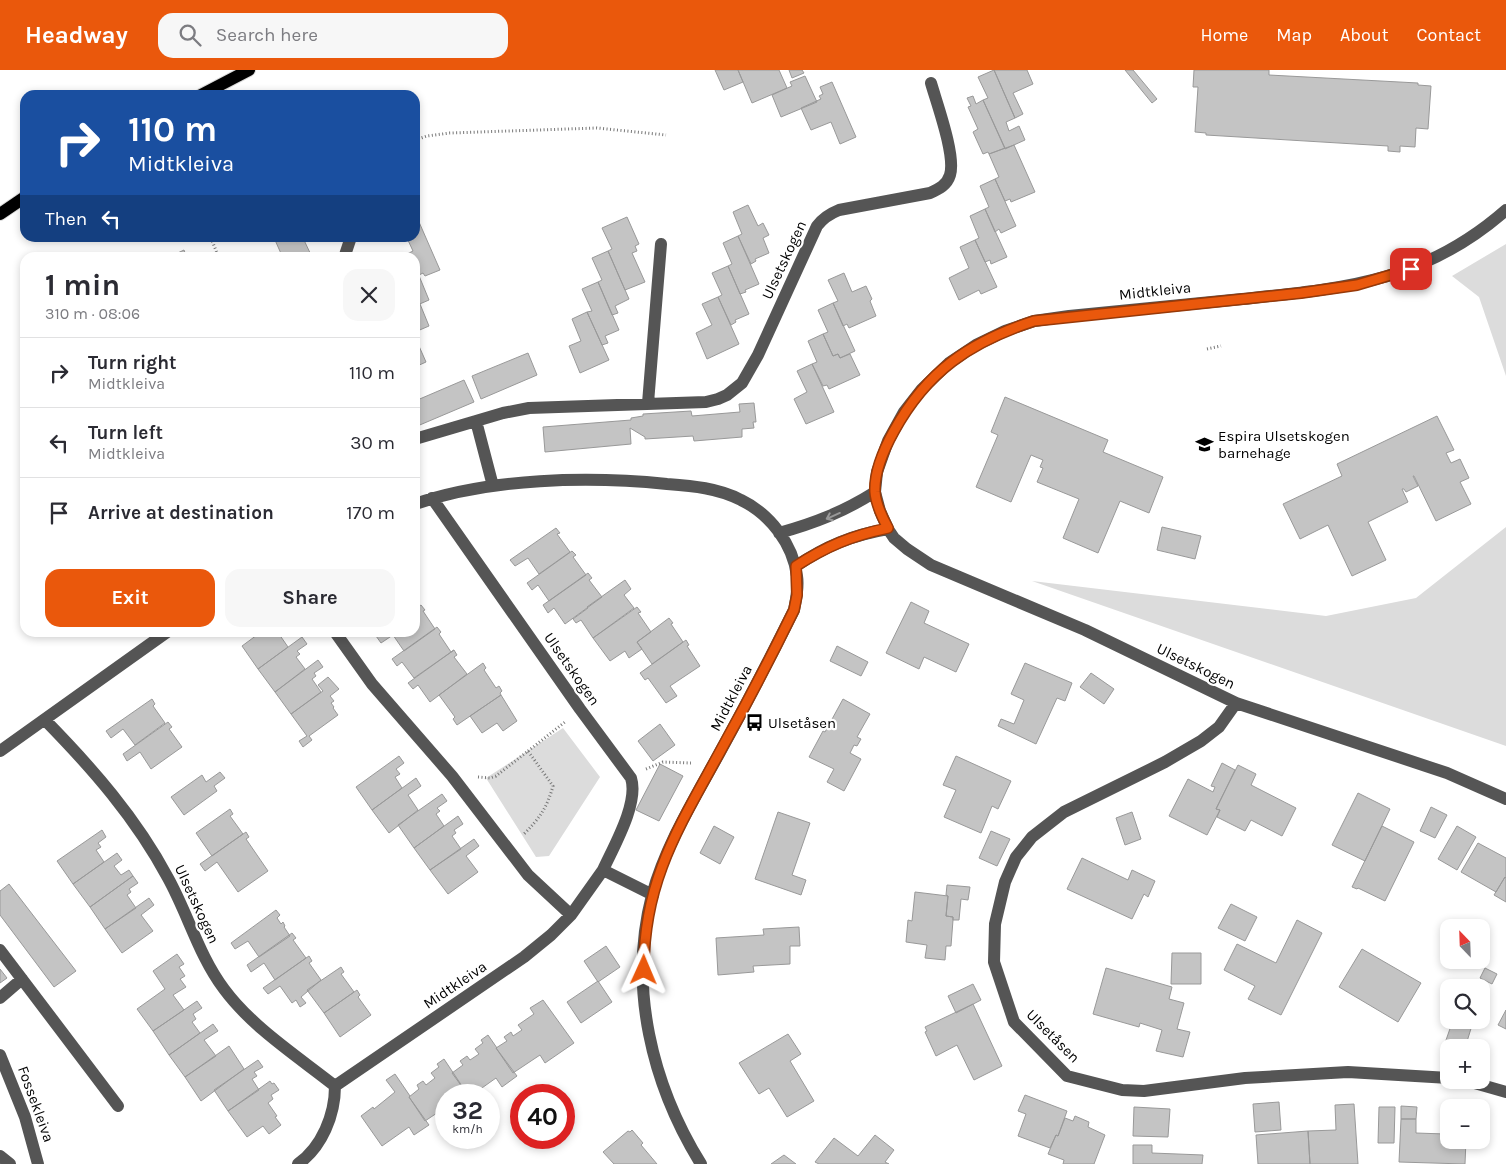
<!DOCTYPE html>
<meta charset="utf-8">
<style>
body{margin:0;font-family:Karla,sans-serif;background:#f7f7f7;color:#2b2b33;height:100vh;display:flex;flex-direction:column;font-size:19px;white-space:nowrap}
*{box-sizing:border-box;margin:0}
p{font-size:16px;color:#7c7c81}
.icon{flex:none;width:28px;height:28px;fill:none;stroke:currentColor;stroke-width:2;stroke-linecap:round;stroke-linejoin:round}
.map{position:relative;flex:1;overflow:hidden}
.side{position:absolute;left:20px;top:182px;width:400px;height:385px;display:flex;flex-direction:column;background:#fff;border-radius:15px;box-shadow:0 2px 8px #0003}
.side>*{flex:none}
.banner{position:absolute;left:20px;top:20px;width:400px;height:152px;border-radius:15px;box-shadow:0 2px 8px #0003;background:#1a4fa0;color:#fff;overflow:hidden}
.needle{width:32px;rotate:337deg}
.buttons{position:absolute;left:1440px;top:849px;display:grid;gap:10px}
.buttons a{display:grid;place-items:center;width:50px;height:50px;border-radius:10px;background:#fff;box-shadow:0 2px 8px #0003;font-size:25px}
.speed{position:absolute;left:435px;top:1014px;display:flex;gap:10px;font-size:25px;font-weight:700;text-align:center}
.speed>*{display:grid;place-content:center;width:65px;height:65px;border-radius:50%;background:#fff;box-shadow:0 2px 8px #0003;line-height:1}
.speed small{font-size:12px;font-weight:400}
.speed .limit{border:8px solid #d22;background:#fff;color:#111}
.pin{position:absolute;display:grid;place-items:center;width:42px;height:42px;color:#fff;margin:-21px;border-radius:10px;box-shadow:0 2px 8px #0006}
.me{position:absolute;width:55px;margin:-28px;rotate:1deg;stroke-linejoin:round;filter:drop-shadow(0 0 4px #0008)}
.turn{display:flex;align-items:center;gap:18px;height:105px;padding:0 25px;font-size:22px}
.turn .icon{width:65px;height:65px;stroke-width:2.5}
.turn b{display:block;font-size:35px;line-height:42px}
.then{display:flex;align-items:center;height:48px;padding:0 25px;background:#0003;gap:10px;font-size:19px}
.round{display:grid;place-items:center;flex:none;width:52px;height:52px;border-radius:15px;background:#f7f7f7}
.summary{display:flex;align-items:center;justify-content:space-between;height:85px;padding:0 25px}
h1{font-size:30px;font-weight:700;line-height:38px}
.cta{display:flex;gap:10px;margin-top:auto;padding:10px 25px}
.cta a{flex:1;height:58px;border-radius:15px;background:#ea580c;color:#fff;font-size:20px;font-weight:700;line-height:58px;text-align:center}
.cta a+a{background:#f7f7f7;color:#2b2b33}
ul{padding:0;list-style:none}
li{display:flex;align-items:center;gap:15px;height:70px;padding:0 25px;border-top:1px solid #e1e1e2}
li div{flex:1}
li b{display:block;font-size:19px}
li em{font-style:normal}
header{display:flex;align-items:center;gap:30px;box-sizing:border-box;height:70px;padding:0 25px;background:#ea580c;color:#fff}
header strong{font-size:24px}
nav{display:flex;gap:28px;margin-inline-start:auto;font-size:18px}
.search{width:350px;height:45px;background:#f7f7f7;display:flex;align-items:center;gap:12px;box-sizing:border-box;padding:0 18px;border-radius:15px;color:#7c7c81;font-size:19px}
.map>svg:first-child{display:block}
.green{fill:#dcdcdc}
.building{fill:#c4c4c4;stroke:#999}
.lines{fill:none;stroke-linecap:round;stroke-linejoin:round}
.major-casing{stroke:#dbdbdb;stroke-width:14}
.path{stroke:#777;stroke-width:3;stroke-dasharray:1 2.5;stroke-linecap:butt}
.minor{stroke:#555;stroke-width:12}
.major{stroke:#000;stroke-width:12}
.oneway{stroke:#999}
.route-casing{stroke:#983908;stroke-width:12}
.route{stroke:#ea580c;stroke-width:9}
.labels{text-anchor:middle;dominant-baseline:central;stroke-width:4.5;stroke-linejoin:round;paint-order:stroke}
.street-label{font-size:15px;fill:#000;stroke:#fff}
.poi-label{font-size:15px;fill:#000;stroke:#fff;text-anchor:start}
</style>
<header>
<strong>Headway</strong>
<div class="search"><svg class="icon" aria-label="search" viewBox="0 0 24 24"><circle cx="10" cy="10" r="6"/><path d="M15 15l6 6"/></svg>Search here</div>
<nav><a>Home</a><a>Map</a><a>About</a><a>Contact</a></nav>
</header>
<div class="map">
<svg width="1506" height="1094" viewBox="0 0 1506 1094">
<rect width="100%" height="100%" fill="#fff"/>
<!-- green -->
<path class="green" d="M1506 174V306L1479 227 1452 206Z
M1506 457V676L1032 511 1326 546 1416 528Z
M563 658 600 707 549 786 536 787 486 708Z"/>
<!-- building -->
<path class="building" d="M715 0H738L743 12 724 20Z
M738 0H779L787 18 752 33Z
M789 0H802L804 3 792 8Z
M994 0H1027L1033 14 1013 23 1023 44 1015 48Z
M994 0 1015 48 1006 52 1009 61 1019 56 1025 70 1005 79 983 30 988 28 978 7Z
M1125 0H1133L1157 29 1152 33Z
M1194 0H1269V5L1418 13V15L1431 16 1428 59 1416 58 1415 77 1400 76V82L1388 81V76L1206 65V63L1195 62 1198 17H1193Z
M805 6 817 32 781 47 772 25 792 16 790 12Z
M832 12 856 67 840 74 831 52 811 60 801 38 821 29 819 26 823 24 820 17Z
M973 26 976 34 983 30 1005 78 989 84 988 82 983 84 973 62 978 59 968 37 971 36 967 28Z
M1014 75 1035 122 1011 132 1010 129 1005 131 995 109 999 107 989 84Z
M995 109 1016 156 1001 163 999 159 995 162 985 139 989 137 980 116Z
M748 135 758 156 763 153 769 165 763 168 769 183 755 189 756 191 751 194 738 166 742 164 733 142Z
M985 139 1007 187 991 194 990 190 985 192 975 170 979 168 970 146Z
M627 147 639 174 635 176 637 181 632 183 645 212 625 220 608 181 612 179 602 158Z
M419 152 440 200 425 206 423 203 419 205 415 196V188H411L409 183 413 181 407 168H415V154Z
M738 166 759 214 745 220 746 222 740 224 728 196 732 194 723 173Z
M281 168H303L312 187 283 188 275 170Z
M975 170 997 217 981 224 979 220 959 230 949 208 969 198 960 177Z
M184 180 187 188H167Z
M608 181 629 229 615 236 618 243 612 245 598 212 602 210 592 188Z
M409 183 411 188H398Z
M415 196 429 230 415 236Z
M728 196 749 244 735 250 736 252 731 255 718 227 722 225 712 203Z
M844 203 852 222 866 216 872 229 870 231 876 246 849 258 847 254 843 256 833 233 838 231 828 210Z
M598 212 619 260 605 266 608 273 602 275 587 242 592 241 582 219Z
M718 227 739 274 707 289 696 263 712 255 702 234Z
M833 233 855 281 840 288 838 284 833 286 823 264 828 262 818 240Z
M420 234 429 256 415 262V236Z
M587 242 609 290 580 303 569 276 581 271 572 249Z
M823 264 833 286 838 284 840 288 850 284 860 305 829 319 827 315 823 316 812 294 817 292 808 271Z
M415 267 426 292 415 297Z
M528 283 537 305 481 329 472 306Z
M812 294 834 342 806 354 794 329 807 322 797 301Z
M464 310 474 332 415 357V331Z
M1005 327 1108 370 1103 382 1163 407 1149 443 1120 431 1098 483 1063 468 1079 429 1037 412 1043 398 1040 397 1043 390 1031 385 1011 432 976 417 998 365 991 362Z
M754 333 756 352H753L754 358 742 359V367L694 371 693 366 645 369V367L630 358 631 374 545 382 543 357 631 350V348L643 346V344L691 341 692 346 740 342 739 334Z
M1437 346 1454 380 1446 383 1451 393 1460 389 1469 408 1460 412 1471 434 1436 451 1414 406H1413L1418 416 1406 422 1404 419H1402L1408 432 1368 452 1386 490 1352 506 1328 455 1300 469 1283 434 1342 406 1337 394Z
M1162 457 1201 466 1195 489 1157 480Z
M556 458 560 463 557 464 570 482 539 504 528 488 515 496 510 490Z
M572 481 576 485 573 487 586 505 549 531 538 515 532 520 527 513Z
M588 503 592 508 589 510 602 527 565 554 554 538 548 543 543 535Z
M625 510 631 519 624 525 634 538 593 568 581 550 576 553 573 549 588 538 587 537Z
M911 532 929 541 924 553 969 574 956 602 924 587 919 599 886 583Z
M421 535 425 540 423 541 435 559 404 581 393 565 381 573 376 566 382 562H415V539Z
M637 537 641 542 638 543 651 562 637 572 642 579 629 588 625 581 610 591 593 568Z
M669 548 673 553 671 554 683 572 652 594 637 572Z
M437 557 441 562 439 564 451 582 454 580 414 608 402 592 397 596 392 589Z
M261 562H281L279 564 288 577 258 599 242 576Z
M302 567 307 574 297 581 300 584 296 587 305 599 275 622 258 599Z
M686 570 689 575 687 576 700 596 670 616 677 626 666 633 648 608 645 610 640 603Z
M837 576 868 592 861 606 830 591Z
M454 580 457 585 454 587 467 604 430 632 418 615 413 619 408 613Z
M318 590 323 597 314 603 316 606 312 609 321 622 291 644 275 622Z
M483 593 486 598 484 600 496 618 499 616 502 621 500 623 501 625 457 655 453 649 455 647 439 625Z
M1025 593 1072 613 1065 631 1057 628 1036 674 998 656 1001 649 1014 654 1024 630 1011 624Z
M1091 603 1114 619 1104 634 1080 617Z
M328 607 339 619 330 626 334 631 331 633 334 637 333 638 338 645 309 666 312 670 303 677 299 671 307 666 291 644 323 621 318 615Z
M501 625 517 651 503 661 497 653 482 663 470 646Z
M152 629 155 634 153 636 165 653 135 675 123 659 111 668 106 661Z
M843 629 870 644 857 667 861 669 857 676 854 675 850 683 861 689 844 721 827 712 834 699 809 687 823 661 825 662Z
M168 652 172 657 169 659 182 677 151 699 140 682 127 691 123 684Z
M660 654 675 675 653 691 638 671Z
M399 686 404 693 396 699 400 704 395 707 402 718 372 740 356 717Z
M956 686 1011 711 998 739 992 736 981 763 944 747 956 720 943 715Z
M1222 693 1235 700 1216 739 1220 740 1207 765 1169 746 1188 709 1213 722 1215 717 1211 716Z
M660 694 683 706 659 751 636 740Z
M1238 695 1256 704 1251 715 1296 738 1282 766 1251 750 1245 761 1217 747 1220 740 1216 739Z
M220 702 225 708 214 716 217 721 184 745 171 727 202 705 206 712Z
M416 708 421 716 408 725 418 740 389 763 372 740Z
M1358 723 1390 739 1365 791 1332 775Z
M442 724 447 731 437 738 440 741 436 744 444 756 414 778 398 755Z
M1431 737 1447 745 1435 768 1420 761Z
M230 739 233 744 230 746 243 764 212 786 196 763Z
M778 742 810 753 792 805 806 810 801 825 755 809Z
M1132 742 1141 769 1125 775 1116 748Z
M458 746 463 754 454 760 456 763 452 766 461 779 430 800 414 778Z
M714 756 734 767 720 794 700 783Z
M1382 756 1414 772 1385 831 1358 818 1357 819 1352 817Z
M1457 756 1476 767 1457 800 1438 789Z
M102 760 106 767 98 773 101 777 96 780 104 792 73 814 57 791Z
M991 761 1010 769 997 796 979 788Z
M246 762 249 767 246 769 268 801 238 822 217 792 205 801 200 794Z
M474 769 479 776 466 786 478 802 448 824 430 800Z
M1478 773 1506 788V808L1505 807 1496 822 1461 802Z
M117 783 122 790 114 796 121 805 129 800 133 806 90 837 73 814Z
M1082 788 1128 810 1132 800 1155 811 1148 827 1144 824 1132 849 1067 819Z
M133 806 138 813 129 819 131 822 127 825 136 838 105 859 90 837Z
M1505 807 1506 808V832L1494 825Z
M9 814 76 901 54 917 0 845V821Z
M947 815 970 817 968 830 961 829 959 850H953V847L946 846 948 826 946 825Z
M915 822 948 826 946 846 953 847V850L951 876H946L945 890 925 888 927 875 906 872 908 850 912 851Z
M149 828 154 835 141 845 153 861 122 883 105 859Z
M1231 834 1257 847 1245 871 1218 858Z
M276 840 280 845 277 848 281 854 283 852 285 856 284 857 290 866 259 887 248 871 235 879 231 873Z
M1297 850 1322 863 1281 945 1248 929 1255 916 1224 900 1237 874 1276 893Z
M799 857 800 876H790V894L753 896 754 902 718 905 716 868 764 865 763 859Z
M292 863 296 868 293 870 306 888 275 910 264 893 251 902 247 895Z
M606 876 620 897 598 912 584 891Z
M1362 879 1421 913 1398 952 1339 917Z
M1172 883H1201V914H1171Z
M177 884 184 894 179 897 185 906 180 909 186 917 173 925 184 940 153 961 137 939 165 919 153 901Z
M309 886 312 891 309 893 321 910 301 927 306 933 300 937 296 930 292 933 280 916 268 924 263 918Z
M341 897 344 902 341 904 354 922 324 943 307 920Z
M1106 898 1172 917 1169 929 1184 933 1177 959 1190 962 1183 987 1156 981 1162 960 1140 953 1139 957 1093 944Z
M1485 898 1497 904 1492 914 1480 908Z
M0 899 7 908 0 913Z
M598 911 612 932 581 953 567 932Z
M973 914 981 930 956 943 948 926Z
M357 920 360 925 358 927 371 945 340 967 324 943Z
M543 930 574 973 545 993 540 985 513 1003 496 978 507 971 504 967 511 962 513 966 522 960 518 955 534 944 530 938Z
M197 931 202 938 193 944 196 949 192 952 200 963 169 985 153 961Z
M973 934 1002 996 974 1010 957 975 936 986 925 962 927 961 925 957Z
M1506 940V959L1498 955Z
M1453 950H1468L1473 952 1465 978H1458L1445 973Z
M213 954 218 961 204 970 216 986 185 1007 169 985Z
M788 964 801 984 790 991 814 1031 787 1047 769 1018 759 1024 739 993Z
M488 965 497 978H496L517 1006 502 1017 496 1008 472 1025H468L452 1003 463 995 460 991 467 986 470 990 479 984 475 979 483 973 481 970Z
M229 976 244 999 201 1031 185 1007Z
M444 989 468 1025H446V1037L425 1051 409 1027 419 1019 417 1015 423 1011 426 1015 435 1008 431 1003 439 997 437 994Z
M258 990 263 997 254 1002 257 1006 252 1009 259 1020 228 1041 214 1020Z
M395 1004 410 1026 409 1027 429 1055 414 1065 409 1057 382 1076 361 1046 373 1037 374 1039 395 1022 386 1010Z
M270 1011 272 1014 274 1013 279 1020 271 1025 273 1029 268 1033 277 1046 275 1047 281 1055 269 1064 263 1056 247 1067 228 1041Z
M1025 1025 1067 1041 1058 1066 1056 1065 1050 1078 1018 1066 1026 1044 1018 1041Z
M1279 1032 1281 1060 1255 1062 1253 1034Z
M1354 1034 1358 1094H1310L1308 1061 1336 1060 1335 1035Z
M1401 1036 1417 1037 1416 1049H1401Z
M1134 1037 1170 1039 1168 1067 1133 1066Z
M1379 1037H1395L1394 1073H1378Z
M1075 1046 1089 1052 1088 1057 1105 1065 1094 1094H1063L1064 1090 1048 1084 1056 1065 1058 1066 1065 1048 1073 1051Z
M1401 1049H1416V1063L1445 1064V1063H1449V1070H1466L1465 1094 1399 1092Z
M632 1060 643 1073 641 1075 657 1094H614L603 1082 628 1061 630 1062Z
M1308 1061 1310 1094H1258L1256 1065Z
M875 1065 894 1080 885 1092 889 1094H819L815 1092 834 1068 858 1086Z
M1133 1075H1152V1083L1203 1085 1202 1094H1133Z
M784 1085 796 1094H771Z"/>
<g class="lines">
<defs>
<path id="major" d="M201 25 249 0
M0 144 25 127"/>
</defs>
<!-- major casing -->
<use href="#major" class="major-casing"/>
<!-- path -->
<path class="path" d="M415 70 427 66 450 63 597 58 666 65
M211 168 219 188
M1207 279 1221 276
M528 681 565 652
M646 699 663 692 691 693
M478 707 490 708 496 706 528 681 553 716C547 738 539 749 523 765"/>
<!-- minor -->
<path class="minor" d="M1506 140C1424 212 1346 218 1242 229 1185 235 1127 240 1069 246L1034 251 1005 261 976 275 949 293 922 319 904 342 888 371 877 402 875 422 880 441 888 459 894 468 907 479 931 495 1085 560 1236 633 1447 703 1506 729
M344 188 350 170
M648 333 661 174
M415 369 476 351
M493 416 476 351 503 343 529 338 706 332 718 329 727 325 742 313 758 285 817 156C823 148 829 144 839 140L930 123C939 119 947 115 950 105 956 86 937 34 931 13
M432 428 580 639 631 708C639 733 614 776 603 800
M415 434C491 408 588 406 667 414 693 416 718 418 741 430 770 444 793 474 797 506 799 518 796 529 794 540 770 588 746 635 720 682 695 728 666 774 652 825 628 917 652 1015 701 1094
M779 463C815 453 843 442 875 422
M796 496C826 476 852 465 888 459
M335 562 372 614 452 706 528 805 571 845
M1236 633 1219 657 1201 671 1165 692 1064 742 1032 767 1016 787 1005 812 995 854 994 892 1014 952 1067 1006 1122 1020 1144 1021 1245 1008 1348 1002 1449 1008
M45 650C92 698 136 748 168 808 188 844 199 886 224 919 252 957 297 986 335 1016
M0 681 167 562
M0 880 118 1036
M0 928 22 909
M0 985 25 1047 38 1094
M1464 1010 1506 1022
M335 1016 524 887 551 865 571 845 603 800 653 825
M0 1086 10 1094
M298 1094C322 1077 335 1045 335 1016"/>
<!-- major -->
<use href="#major" class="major"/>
</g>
<!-- one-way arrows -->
<defs><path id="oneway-shaft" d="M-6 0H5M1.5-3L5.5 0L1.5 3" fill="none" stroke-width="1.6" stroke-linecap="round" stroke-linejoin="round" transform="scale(1.25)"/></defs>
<use class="oneway" href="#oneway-shaft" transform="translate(833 446) rotate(156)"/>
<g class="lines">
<defs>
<path id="route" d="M644 900C643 810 681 754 722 678 747 633 771 587 794 540L797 525 796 496C827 476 851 466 888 458 882 447 876 435 875 422 874 401 884 379 894 361 927 301 970 272 1034 251L1301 223 1357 215 1411 199"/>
</defs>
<!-- route casing -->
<use href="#route" class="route-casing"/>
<!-- route -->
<use href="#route" class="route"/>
</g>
<!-- icons -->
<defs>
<symbol id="school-bare" viewBox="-9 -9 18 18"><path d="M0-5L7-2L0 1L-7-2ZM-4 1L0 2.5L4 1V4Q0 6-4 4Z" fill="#000" stroke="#fff" stroke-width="2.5" paint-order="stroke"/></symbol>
<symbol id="bus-bare" viewBox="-9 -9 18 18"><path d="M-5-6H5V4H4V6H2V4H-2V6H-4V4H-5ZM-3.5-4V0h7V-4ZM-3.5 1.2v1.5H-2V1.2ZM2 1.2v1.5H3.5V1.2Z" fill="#000" stroke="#fff" stroke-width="2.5" paint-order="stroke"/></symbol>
</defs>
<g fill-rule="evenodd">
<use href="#school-bare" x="1192" y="362" width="25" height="25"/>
<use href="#bus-bare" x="742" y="640" width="25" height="25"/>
</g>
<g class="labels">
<!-- street labels -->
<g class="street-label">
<text transform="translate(784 190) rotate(-65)">Ulsetskogen</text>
<text transform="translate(1155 221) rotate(-6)">Midtkleiva</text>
<text transform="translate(1196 596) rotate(26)">Ulsetskogen</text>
<text transform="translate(572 599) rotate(55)">Ulsetskogen</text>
<text transform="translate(731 628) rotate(-62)">Midtkleiva</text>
<text transform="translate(197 834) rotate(65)">Ulsetskogen</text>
<text transform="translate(455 915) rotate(-34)">Midtkleiva</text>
<text transform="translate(1053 966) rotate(45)">Ulsetåsen</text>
<text transform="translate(36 1034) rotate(70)">Fossekleiva</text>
</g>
<!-- poi labels -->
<g class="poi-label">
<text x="1218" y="366">Espira Ulsetskogen<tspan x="1218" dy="17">barnehage</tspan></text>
<text x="768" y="653">Ulsetåsen</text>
</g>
</g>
</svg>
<div class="buttons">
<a><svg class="needle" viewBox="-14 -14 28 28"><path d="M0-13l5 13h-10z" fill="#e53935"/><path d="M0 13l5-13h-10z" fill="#7c7c81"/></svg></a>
<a><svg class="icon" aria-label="search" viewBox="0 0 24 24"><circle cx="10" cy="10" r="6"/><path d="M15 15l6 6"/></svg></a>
<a>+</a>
<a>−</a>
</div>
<div class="speed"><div>32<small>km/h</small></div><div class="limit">40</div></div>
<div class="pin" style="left:1411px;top:199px;background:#d93025"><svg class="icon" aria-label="arrive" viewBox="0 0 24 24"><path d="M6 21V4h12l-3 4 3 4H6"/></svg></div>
<svg class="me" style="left:644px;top:900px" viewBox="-20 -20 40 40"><path d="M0-17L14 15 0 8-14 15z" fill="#ea580c" stroke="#fff" stroke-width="4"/></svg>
<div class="banner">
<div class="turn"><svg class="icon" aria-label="right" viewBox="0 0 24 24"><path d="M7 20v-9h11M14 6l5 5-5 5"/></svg><div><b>110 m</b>Midtkleiva</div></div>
<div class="then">Then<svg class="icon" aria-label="left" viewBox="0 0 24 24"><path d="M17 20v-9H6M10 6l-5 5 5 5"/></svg></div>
</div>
<section class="side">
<div class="summary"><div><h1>1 min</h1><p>310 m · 08:06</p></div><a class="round"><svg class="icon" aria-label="close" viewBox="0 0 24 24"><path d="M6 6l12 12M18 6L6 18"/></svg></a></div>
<ul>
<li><svg class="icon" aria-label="right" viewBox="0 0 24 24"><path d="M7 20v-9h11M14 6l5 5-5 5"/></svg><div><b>Turn right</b><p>Midtkleiva</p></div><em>110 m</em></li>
<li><svg class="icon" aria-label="left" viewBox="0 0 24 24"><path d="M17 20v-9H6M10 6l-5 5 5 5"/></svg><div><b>Turn left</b><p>Midtkleiva</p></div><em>30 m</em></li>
<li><svg class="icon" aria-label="arrive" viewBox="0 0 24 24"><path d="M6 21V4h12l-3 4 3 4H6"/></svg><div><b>Arrive at destination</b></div><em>170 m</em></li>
</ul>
<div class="cta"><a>Exit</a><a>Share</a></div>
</section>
</div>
